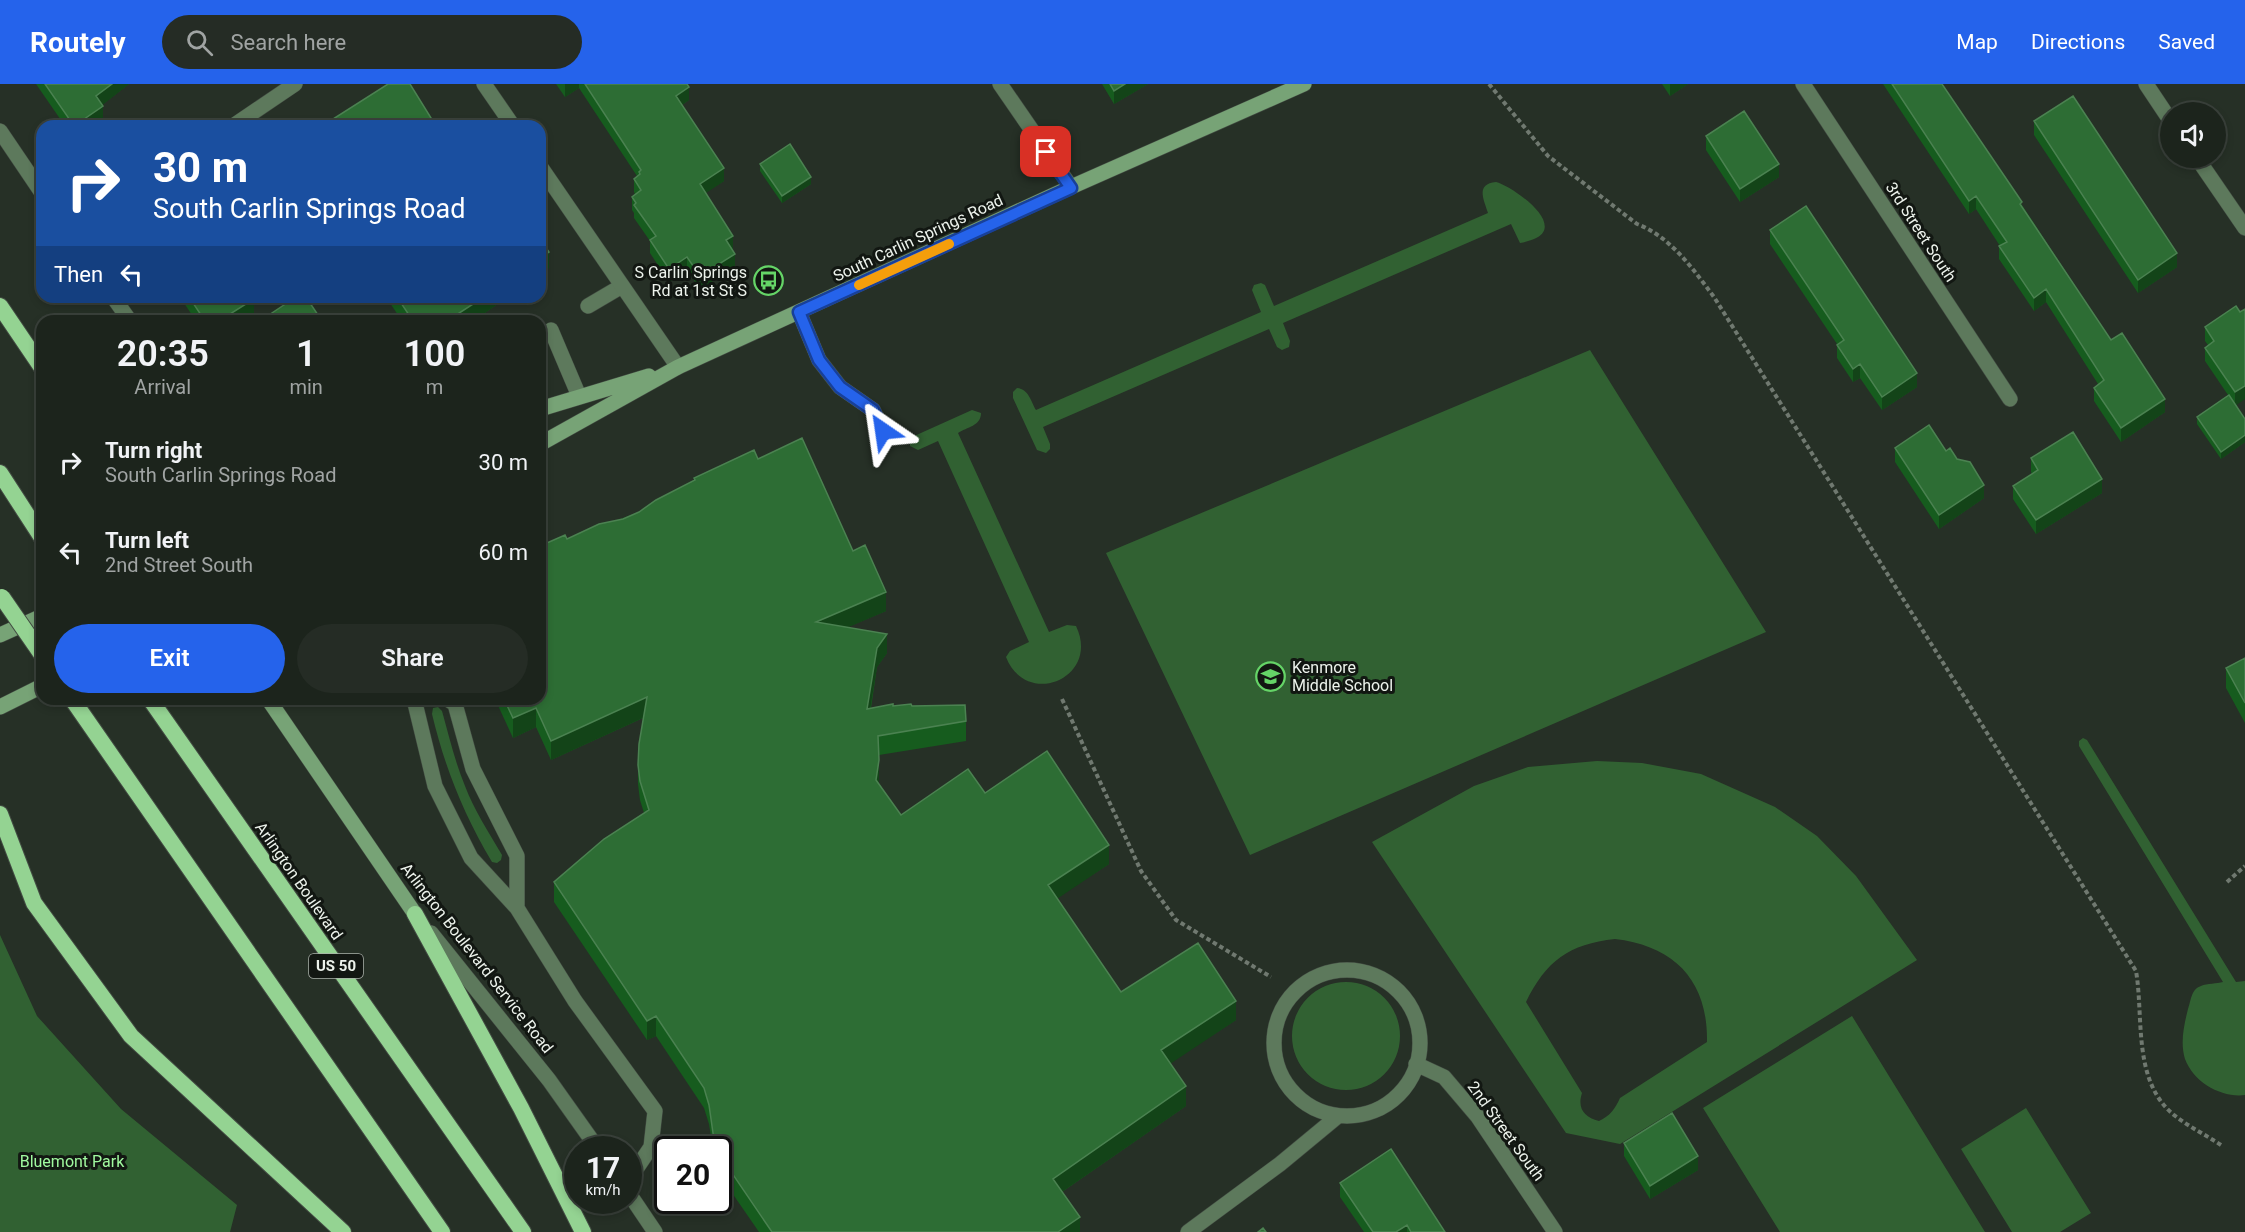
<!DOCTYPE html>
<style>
body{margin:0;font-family:Roboto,sans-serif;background:#252c25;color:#f1f3f6;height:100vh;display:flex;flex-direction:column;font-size:22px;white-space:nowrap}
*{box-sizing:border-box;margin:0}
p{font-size:20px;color:#a0a4a3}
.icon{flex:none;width:33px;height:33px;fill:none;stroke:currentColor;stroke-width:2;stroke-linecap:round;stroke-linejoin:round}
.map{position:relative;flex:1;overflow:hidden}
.drawer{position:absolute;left:36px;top:231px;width:510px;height:390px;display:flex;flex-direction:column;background:#1c241c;border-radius:18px;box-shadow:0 3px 9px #0003,0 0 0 2px #3a413b}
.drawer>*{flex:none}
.banner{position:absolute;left:36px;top:36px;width:510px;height:183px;border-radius:18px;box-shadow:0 3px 9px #0003,0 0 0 2px #3a413b;background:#1a4fa0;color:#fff;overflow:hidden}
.tools{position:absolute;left:2160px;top:18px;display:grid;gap:12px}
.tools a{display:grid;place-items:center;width:66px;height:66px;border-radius:50%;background:#1c241c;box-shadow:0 3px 9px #0003,0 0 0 2px #3a413b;font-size:30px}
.speed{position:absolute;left:564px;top:1052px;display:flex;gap:12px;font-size:30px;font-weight:700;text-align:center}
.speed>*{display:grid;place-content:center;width:78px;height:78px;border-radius:50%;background:#1c241c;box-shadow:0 3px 9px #0003,0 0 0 2px #3a413b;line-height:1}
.speed small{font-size:15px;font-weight:400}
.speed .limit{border:3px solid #111;border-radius:9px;background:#fff;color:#111}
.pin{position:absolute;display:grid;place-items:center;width:51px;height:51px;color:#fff;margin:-26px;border-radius:12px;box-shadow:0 3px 9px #0006}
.me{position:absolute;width:66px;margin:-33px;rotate:328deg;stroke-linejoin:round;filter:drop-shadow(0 0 4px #0008)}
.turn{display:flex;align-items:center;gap:21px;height:126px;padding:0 18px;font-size:27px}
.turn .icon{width:78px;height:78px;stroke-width:2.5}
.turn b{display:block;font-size:42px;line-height:51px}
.then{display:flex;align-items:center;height:57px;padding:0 18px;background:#0003;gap:12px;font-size:22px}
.eta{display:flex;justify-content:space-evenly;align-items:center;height:102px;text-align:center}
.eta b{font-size:36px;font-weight:600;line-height:42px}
.cta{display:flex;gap:12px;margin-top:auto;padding:12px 18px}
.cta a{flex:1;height:69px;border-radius:36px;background:#2563eb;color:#fff;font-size:24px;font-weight:600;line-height:69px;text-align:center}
.cta a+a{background:#252c25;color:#f1f3f6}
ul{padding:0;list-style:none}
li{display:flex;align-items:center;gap:18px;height:90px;padding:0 18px}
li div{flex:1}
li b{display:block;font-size:22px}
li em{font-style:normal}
header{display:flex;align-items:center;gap:36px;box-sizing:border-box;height:84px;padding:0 30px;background:#2563eb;color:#fff}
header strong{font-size:28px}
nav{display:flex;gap:33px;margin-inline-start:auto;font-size:21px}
.search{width:420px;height:54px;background:#252c25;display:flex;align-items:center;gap:15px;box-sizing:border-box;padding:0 21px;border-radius:33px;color:#a0a4a3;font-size:22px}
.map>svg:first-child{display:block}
.green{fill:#316132;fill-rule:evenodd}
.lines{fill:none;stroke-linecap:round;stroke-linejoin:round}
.service-casing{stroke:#424b42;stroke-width:16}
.minor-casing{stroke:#424b42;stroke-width:16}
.secondary-casing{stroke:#424b42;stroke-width:16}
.trunk-casing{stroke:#424b42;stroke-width:18}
.path{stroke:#707970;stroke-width:4;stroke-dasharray:4.5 3;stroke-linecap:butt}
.service{stroke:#5d795c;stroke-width:15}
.minor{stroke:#5d795c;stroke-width:15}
.secondary{stroke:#77a376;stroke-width:15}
.trunk{stroke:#94d392;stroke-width:16}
.trunk-bridge-casing{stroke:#424b42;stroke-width:18;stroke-linecap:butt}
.trunk-bridge{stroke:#94d392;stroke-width:16}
.wall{fill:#165c1e}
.shaded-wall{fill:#134418}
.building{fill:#2d6d34;stroke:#4b8251;stroke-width:1.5}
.route-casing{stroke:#184099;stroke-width:15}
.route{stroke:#2563eb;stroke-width:10}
.slow{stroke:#f59e0b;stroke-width:10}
.labels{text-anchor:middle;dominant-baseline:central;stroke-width:6;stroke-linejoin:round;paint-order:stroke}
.shield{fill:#121712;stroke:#abb1ab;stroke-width:1.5}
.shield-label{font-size:15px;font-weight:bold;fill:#edf3ec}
.street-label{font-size:16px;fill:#edf3ec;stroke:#121712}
.poi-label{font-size:16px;fill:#edf3ec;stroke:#121712;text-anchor:end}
.park-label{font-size:16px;fill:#a0f99f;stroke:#121712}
</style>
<header>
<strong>Routely</strong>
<div class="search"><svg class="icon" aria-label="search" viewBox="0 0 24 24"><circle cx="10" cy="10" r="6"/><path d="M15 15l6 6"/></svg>Search here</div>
<nav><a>Map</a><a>Directions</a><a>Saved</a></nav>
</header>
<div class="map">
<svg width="2245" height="1148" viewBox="0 0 2245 1148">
<rect width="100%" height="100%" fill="#263026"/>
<!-- green -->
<path class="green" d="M1496 98C1512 102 1568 141 1534 155 1529 157 1525 158 1520 159L1511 140 1283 239 1290 257 1289 263 1282 266 1277 263 1269 245 1043 343 1050 360V365L1046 369 1037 366 1013 314V308L1017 304C1029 305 1031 318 1036 326L1261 228 1252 206 1254 201 1261 199 1265 201 1274 222 1488 129C1484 116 1475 100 1496 98Z
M1590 266 1766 548 1250 771 1106 469Z
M972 326 981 329C981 342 967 343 958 349L1049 548 1067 541 1076 542C1101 594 1026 625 1006 573L1010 567 1029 558 938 357 918 366 910 362V358L912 353Z
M438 623 442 627C449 652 455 678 465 702 474 726 489 749 502 771L501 776 497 779 492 778C463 729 445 684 432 630L433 624Z
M2083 654 2087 656 2236 898 2245 897V1011C2222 1014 2194 999 2185 975 2180 959 2184 941 2188 925 2191 917 2191 905 2201 902 2207 899 2217 900 2223 898L2079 662V657Z
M1597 677 1642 679 1701 690 1775 723 1817 752 1856 792 1917 876 1620 1060 1566 1049 1372 758 1474 702 1528 683ZM1615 855C1675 862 1708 897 1707 958L1620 1014C1615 1025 1610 1032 1599 1037 1584 1033 1577 1024 1582 1009L1526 918C1546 877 1569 860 1615 855Z
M0 851 37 932 121 1025 237 1121 230 1148H0Z
M1292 952a54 54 0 1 1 108 0a54 54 0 1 1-108 0Z
M1852 932 1985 1148H1780L1703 1024Z
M2026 1024 2091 1129 2060 1148H2012L1961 1065Z"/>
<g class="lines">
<defs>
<path id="service" d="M588 222 622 202
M799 228 819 276 840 303 873 326 883 347
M551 246 579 312
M414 615 435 702 471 774 517 824 575 917 655 1027 651 1063 628 1097
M447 615 455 620 473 685 517 772V824"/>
<path id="minor" d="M484 0 513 42
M1000 0 1071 103
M1803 0 2010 315
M2146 0 2170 36
M233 42 295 0
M0 47 42 109
M2197 74 2245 144
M540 82 678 283
M113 213 130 237
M431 849 549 996 598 1065
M1274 959a73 73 0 1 1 146 0a73 73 0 1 1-146 0Z
M1416 980 1444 993 1478 1033 1555 1148
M628 1108 655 1148
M1188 1148 1280 1080 1338 1032"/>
<path id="secondary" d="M540 325 649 292
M540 360 678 283 1071 103 1304 0
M0 551 42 532
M268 615 415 830
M0 623 42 602"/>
<path id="trunk" d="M0 222 42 284
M0 389 42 454
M72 615 442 1148
M150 615 523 1148
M0 730 34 819 131 952 343 1148
M415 830 521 1024 583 1148"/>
</defs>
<!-- service casing -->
<use href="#service" class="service-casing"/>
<!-- minor casing -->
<use href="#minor" class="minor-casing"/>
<!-- secondary casing -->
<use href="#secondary" class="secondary-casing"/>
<!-- trunk casing -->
<use href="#trunk" class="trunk-casing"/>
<!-- path -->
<path class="path" d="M1489 0 1548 72 1637 140C1671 153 1693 185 1714 213L2136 887C2144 933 2132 997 2174 1031 2189 1043 2206 1051 2221 1061
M1062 615 1141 787 1176 836 1271 893
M2227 798 2245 782"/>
<!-- service -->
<use href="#service" class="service"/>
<!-- minor -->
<use href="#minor" class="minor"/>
<!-- secondary -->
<use href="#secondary" class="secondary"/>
<!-- trunk -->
<use href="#trunk" class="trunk"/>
<defs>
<path id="trunk-bridge" d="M2 513 42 571"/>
</defs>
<!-- trunk-bridge casing -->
<use href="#trunk-bridge" class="trunk-bridge-casing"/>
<!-- trunk-bridge -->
<use href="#trunk-bridge" class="trunk-bridge"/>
</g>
<!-- wall -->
<path class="wall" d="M36 0H129L102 21 103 36 94 42H65Z
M556 0H687L689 16 682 21 724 97 705 109 733 165 735 183 700 205 687 186 669 198 650 169V157L634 134V129L632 126V113L635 110 634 108V95L637 92 579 4 565 13Z
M1102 0H1148L1114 20Z
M1662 0H1688L1670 12Z
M1883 0H1942L2111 256 2165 328 2121 358 2094 317V304L2098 300 2046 218 2034 227 1999 175V162H2000L1976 125 1969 130Z
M2034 37 2177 183 2138 209 2034 51Z
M1706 52 1779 93 1740 118 1706 66Z
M760 80 811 100 782 119 760 87Z
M1770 146 1917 303 1882 326 1860 294 1853 298 1837 274V260L1770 160Z
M180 213H253L254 229 241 237H196Z
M386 213H508L473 237H402Z
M2236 222V321L2245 335V358L2221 375 2197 340V333L2228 311 2205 277V264L2208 261 2205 257V243Z
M1895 364 1946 367 1957 375 1984 414 1939 445 1895 378Z
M2031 374 2102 409 2036 450 2013 415V402L2032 390 2031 388Z
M758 375 853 467 886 527 848 543 887 569 877 583 871 624 893 622H912L966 637V657L879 671 878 699 901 731 985 709 1109 780 1057 814 1121 908 1236 936 1170 979 1186 1022 1062 1108 1080 1148H759L721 1093 718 1086V1065H713L709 1040 704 1024 656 952 647 956 554 818V798L644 729 640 716 638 700V681L643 634 551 676 536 643 513 654 495 615H540L567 455 639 428 694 397V394Z
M2245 574V639L2226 604V584Z
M1624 1059 1698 1086 1650 1115 1624 1072Z
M1340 1099 1445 1148H1364L1340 1113Z"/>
<!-- shaded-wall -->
<path class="shaded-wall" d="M112 0H129L96 26V12Z
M565 0H579V4L565 13Z
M1125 0H1148L1114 20V7Z
M1670 0H1688L1670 12Z
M689 3V16L676 25V12Z
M103 22V36L94 42H74Z
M1779 80V93L1740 118V105Z
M724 84V97L700 113V100Z
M811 93V100L782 119V112Z
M1976 112V125L1969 130V117Z
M733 152V165L726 169V156Z
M549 168V184L540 190V174Z
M2177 169V183L2138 209V196Z
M735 170V183L700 205V192Z
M687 173V186L669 198V185Z
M2046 205V218L2034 227V214Z
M484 213H508L473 237H447Z
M254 215V229L241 237H219Z
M1860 280V294L1853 298V285Z
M1917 289V303L1882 326V313Z
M2245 302V315L2235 322V308Z
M2165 315V328L2121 358V344Z
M2245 351V358L2221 375V368Z
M2102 395V409L2036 450V436Z
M1984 401V414L1939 445V431Z
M886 508V527L816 557V538Z
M887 550V569L877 583 867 644V625L877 564Z
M647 613V632L551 676V657Z
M536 624V643L513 654V634Z
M879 676V696L876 715V696Z
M1109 761V780L1048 821V801Z
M1236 917V936L1161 986V966Z
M656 932V952L647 956V937Z
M1186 1002V1022L1053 1114V1095Z
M1698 1072V1086L1650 1115V1102Z
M1080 1133V1148H1058Z
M1407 1141V1148H1396Z"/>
<!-- building -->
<path class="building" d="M45 0H112L96 12 103 22 74 42Z
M388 0H410L436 42H322Z
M585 0H687L689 3 676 12 724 84 700 100 733 152 726 156 735 170 700 192 687 173 669 185 650 156 656 152 634 121 636 119 632 113 641 106 634 95 640 90 639 88 641 86Z
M1110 0H1125L1114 7Z
M1892 0H1942L2022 118 2020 120 2111 256 2122 249 2165 315 2121 344 2094 304 2104 296 2046 205 2034 214 1999 162 2007 158 1976 112 1969 117Z
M2073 12 2177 169 2138 196 2034 37Z
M1744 27 1779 80 1740 105 1706 52Z
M790 60 811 93 782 112 760 80Z
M1806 122 1917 289 1882 313 1860 280 1853 285 1837 261 1844 256 1770 146Z
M540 155 549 168 540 174Z
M189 213H253L254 215 219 237H205Z
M296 213H306L322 237H260Z
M397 213H484L447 237H413Z
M2236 222 2240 228 2245 225V302L2235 308 2205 264 2214 257 2205 243Z
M2229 311 2245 335V351L2221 368 2197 333Z
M1929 341 1946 367 1950 364 1957 375 1970 378 1984 401 1939 431 1895 364Z
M2073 348 2102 395 2036 436 2013 402 2038 386 2031 374Z
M802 354 853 467 865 461 886 508 816 538 887 550 877 564 867 625 893 620V622L911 620 912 622 965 621 966 637 878 652 879 676 876 696 901 731 968 685 985 709 1047 667 1109 761 1048 801 1121 908 1198 859 1236 917 1161 966 1186 1002 1053 1095 1080 1133 1058 1148H772L721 1073 714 1056 709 1021 704 1004 656 932 647 937 554 798 604 755 649 726 640 697 638 681 639 660 647 613 551 657 536 624 513 634 504 615H540V462L565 451 567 455 599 440 623 435 639 428 656 416 695 396 694 394 754 366 758 375Z
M2245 574V619L2226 584Z
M1672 1029 1698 1072 1650 1102 1624 1059Z
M1391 1065 1445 1148H1411L1407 1141 1396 1148H1373L1340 1099Z
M1263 1144 1266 1148H1258Z"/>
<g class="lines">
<defs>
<path id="route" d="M883 347 873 326 840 303 819 276 799 228 1071 104 1046 68"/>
</defs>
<!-- route casing -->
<use href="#route" class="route-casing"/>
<!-- route -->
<use href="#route" class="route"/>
<!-- slow -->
<path class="slow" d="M859 201 949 160"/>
</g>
<!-- icons -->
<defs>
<symbol id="bus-ring" viewBox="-11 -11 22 22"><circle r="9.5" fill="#121712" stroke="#65d467" stroke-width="1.5"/><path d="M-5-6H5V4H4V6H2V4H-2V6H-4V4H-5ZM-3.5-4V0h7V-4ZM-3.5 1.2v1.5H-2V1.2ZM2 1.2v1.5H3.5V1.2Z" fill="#65d467"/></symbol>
<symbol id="school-ring" viewBox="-11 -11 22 22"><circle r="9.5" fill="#121712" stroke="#65d467" stroke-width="1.5"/><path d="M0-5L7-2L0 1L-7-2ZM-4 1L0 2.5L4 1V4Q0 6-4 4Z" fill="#65d467"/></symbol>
</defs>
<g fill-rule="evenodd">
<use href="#bus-ring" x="752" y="180" width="33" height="33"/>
<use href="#school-ring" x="1254" y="576" width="33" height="33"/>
</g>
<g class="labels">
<!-- shield labels -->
<rect class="shield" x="309" y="870" width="54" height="24" rx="4.5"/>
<g class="shield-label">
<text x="336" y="882">US 50</text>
</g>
<!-- street labels -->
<g class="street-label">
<text transform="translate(1921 148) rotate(57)">3rd Street South</text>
<text transform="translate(918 154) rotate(-25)">South Carlin Springs Road</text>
<text transform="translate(299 797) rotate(55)">Arlington Boulevard</text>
<text transform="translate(477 874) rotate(52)">Arlington Boulevard Service Road</text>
<text transform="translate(1506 1047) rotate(54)">2nd Street South</text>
</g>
<!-- poi labels -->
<g class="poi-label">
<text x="747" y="188">S Carlin Springs<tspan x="747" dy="18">Rd at 1st St S</tspan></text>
<text x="1292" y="583" text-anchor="start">Kenmore<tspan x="1292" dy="18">Middle School</tspan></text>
</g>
<!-- park labels -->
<g class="park-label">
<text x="72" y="1077">Bluemont Park</text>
</g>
</g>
</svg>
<div class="tools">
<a><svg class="icon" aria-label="sound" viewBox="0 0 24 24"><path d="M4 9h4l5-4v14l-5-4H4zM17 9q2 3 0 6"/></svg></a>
</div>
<div class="speed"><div>17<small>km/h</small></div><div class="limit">20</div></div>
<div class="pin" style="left:1046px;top:68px;background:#d93025"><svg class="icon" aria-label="arrive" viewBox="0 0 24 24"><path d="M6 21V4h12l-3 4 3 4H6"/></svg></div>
<svg class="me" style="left:883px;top:347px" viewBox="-20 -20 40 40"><path d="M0-17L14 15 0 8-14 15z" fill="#2563eb" stroke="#fff" stroke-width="4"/></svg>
<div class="banner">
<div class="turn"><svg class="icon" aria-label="right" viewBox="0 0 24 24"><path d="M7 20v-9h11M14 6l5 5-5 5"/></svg><div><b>30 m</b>South Carlin Springs Road</div></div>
<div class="then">Then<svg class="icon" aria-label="left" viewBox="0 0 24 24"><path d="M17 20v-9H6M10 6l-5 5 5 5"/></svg></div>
</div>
<section class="drawer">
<div class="eta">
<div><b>20:35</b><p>Arrival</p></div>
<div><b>1</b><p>min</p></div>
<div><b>100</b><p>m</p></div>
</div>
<ul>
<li><svg class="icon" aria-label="right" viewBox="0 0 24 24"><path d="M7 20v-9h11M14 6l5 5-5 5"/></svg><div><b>Turn right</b><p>South Carlin Springs Road</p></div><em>30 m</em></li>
<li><svg class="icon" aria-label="left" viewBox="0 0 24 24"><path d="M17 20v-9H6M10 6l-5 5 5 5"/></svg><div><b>Turn left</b><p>2nd Street South</p></div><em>60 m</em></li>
</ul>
<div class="cta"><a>Exit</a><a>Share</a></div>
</section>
</div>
